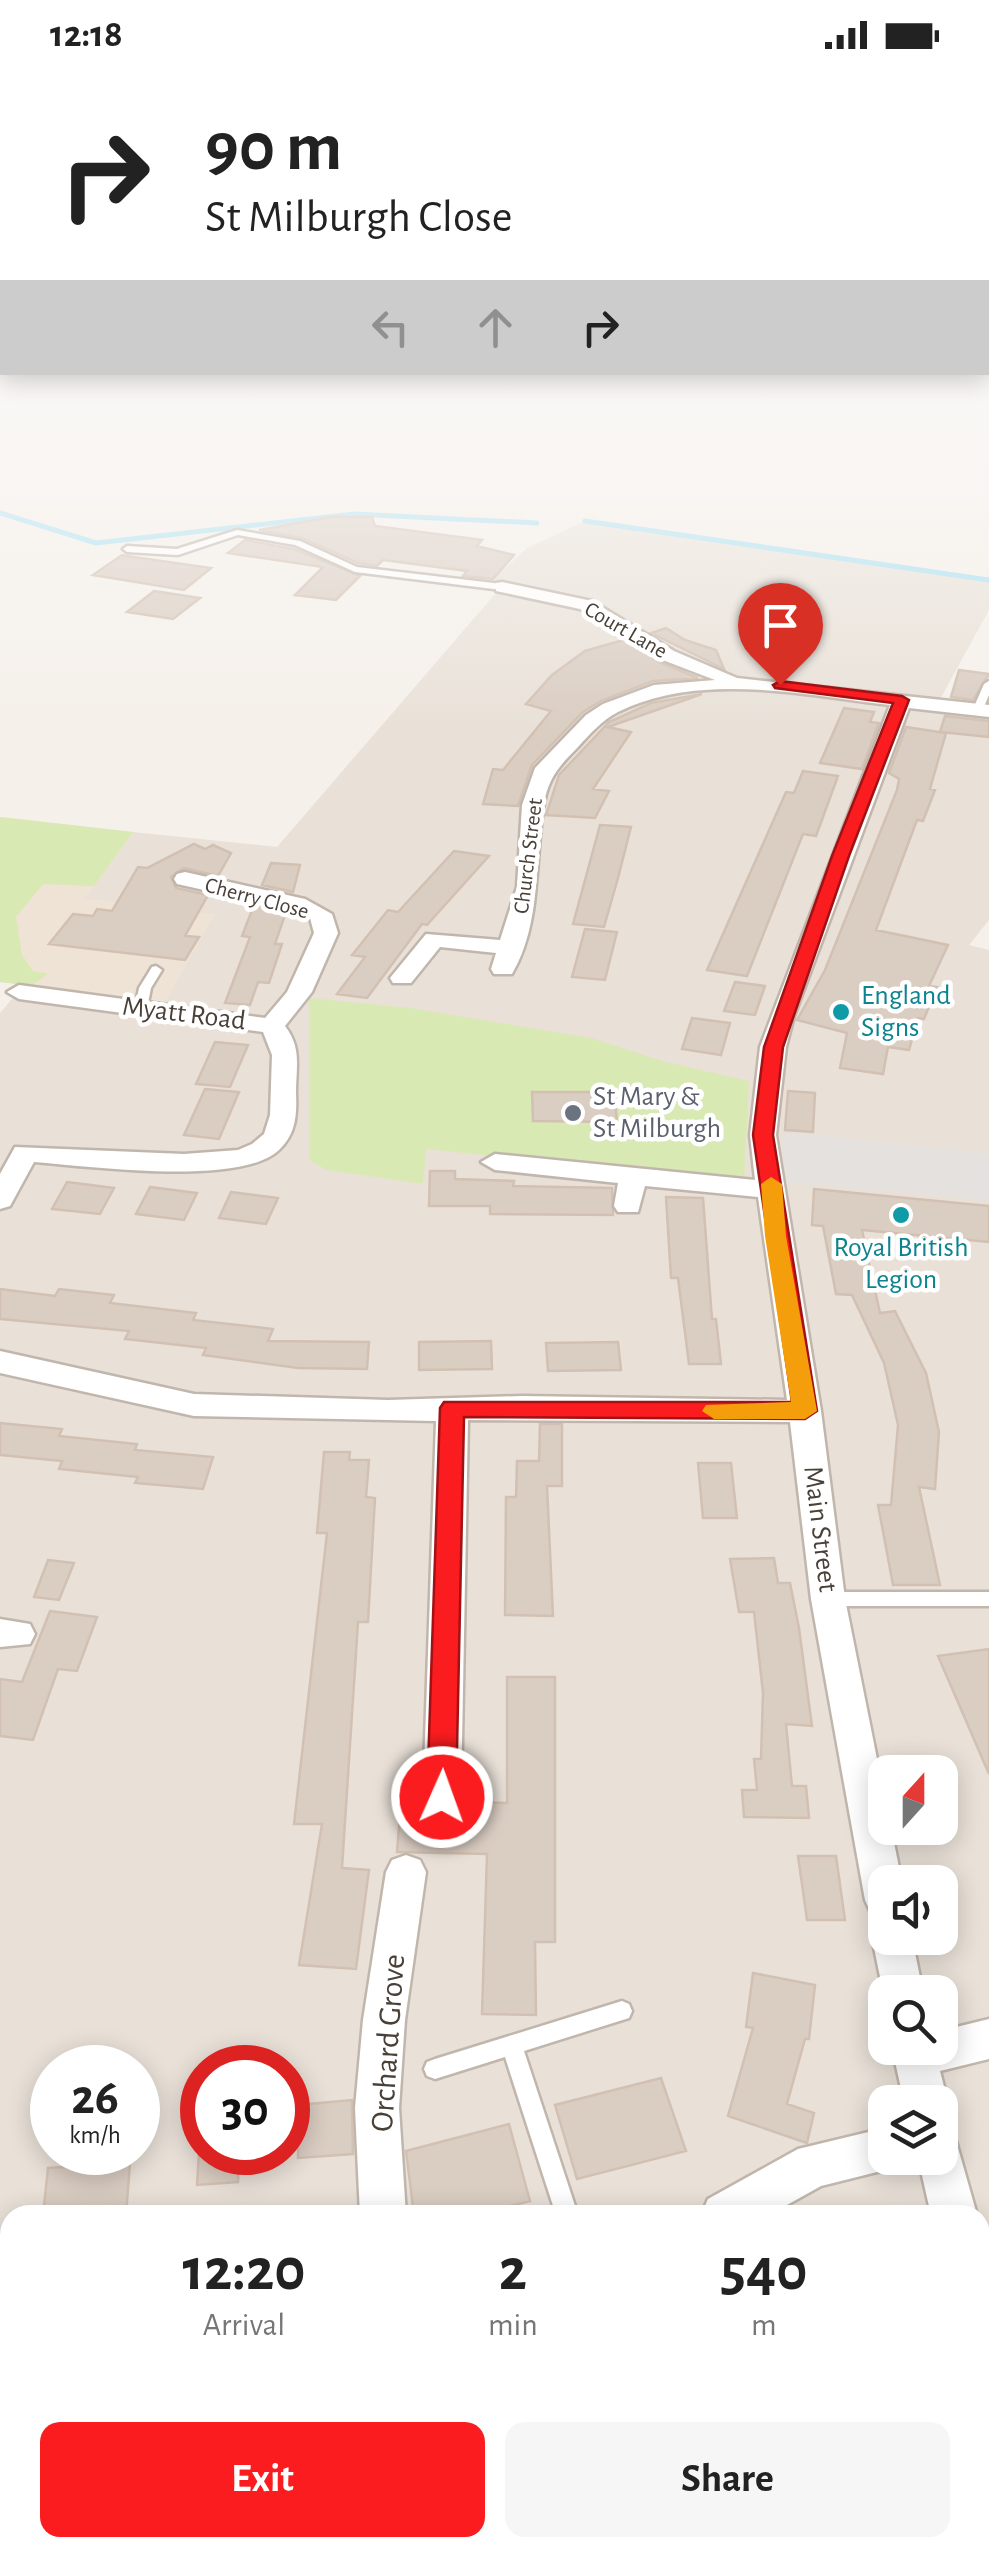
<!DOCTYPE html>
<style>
body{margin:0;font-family:"Alegreya Sans",sans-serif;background:#f6f6f6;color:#222;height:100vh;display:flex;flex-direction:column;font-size:38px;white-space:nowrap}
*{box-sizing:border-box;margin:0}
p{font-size:32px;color:#767676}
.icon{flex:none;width:55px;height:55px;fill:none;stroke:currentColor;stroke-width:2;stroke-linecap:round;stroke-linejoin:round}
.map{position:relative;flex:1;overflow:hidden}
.drawer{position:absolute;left:0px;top:2135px;width:990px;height:352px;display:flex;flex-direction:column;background:#fff;border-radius:30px 30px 0 0;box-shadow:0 5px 25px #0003}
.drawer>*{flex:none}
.top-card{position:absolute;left:0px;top:0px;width:990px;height:305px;box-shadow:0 5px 25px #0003;background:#fff;color:#222;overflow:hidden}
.needle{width:65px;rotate:21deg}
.tools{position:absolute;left:868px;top:1685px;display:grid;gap:20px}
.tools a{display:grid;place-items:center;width:90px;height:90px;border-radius:20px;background:#fff;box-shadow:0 5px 25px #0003;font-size:50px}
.speed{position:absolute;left:30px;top:1975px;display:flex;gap:20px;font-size:50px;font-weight:700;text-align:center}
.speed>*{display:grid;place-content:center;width:130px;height:130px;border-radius:50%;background:#fff;box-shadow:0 5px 25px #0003;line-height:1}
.speed small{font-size:25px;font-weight:400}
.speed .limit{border:15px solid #d22;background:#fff;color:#111}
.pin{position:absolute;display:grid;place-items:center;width:85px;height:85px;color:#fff;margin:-102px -42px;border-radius:50% 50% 50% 0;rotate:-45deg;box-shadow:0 0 10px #0007}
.pin .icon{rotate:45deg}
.me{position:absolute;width:110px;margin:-55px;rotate:2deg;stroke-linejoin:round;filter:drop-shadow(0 0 8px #0008)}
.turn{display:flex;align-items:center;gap:35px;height:210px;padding:0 40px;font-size:45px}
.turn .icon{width:130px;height:130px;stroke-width:2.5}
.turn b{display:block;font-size:70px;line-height:85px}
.lanes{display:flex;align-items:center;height:95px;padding:0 40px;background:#0003;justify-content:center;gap:50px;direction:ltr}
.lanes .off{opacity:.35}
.eta{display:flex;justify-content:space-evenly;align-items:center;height:170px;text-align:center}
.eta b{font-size:60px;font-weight:700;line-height:70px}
.button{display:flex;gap:20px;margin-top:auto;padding:20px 40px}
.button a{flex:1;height:115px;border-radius:20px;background:#fa1c1e;color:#fff;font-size:40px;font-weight:700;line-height:115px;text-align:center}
.button a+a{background:#f6f6f6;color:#222}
.status{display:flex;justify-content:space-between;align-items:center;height:70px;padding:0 50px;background:#fff;direction:ltr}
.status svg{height:28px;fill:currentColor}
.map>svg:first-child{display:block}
.residential{fill:#e9e1d8;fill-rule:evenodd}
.education{fill:#eee3d4}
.green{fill:#d9e9b3}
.parking{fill:#e4e1de}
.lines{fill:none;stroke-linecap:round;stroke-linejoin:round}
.stream{stroke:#a7dff1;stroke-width:5}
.building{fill:#dacdc2;stroke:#d2c1b2;stroke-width:2.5}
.lane-casing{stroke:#c1b6ac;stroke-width:5}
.street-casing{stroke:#c1b6ac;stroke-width:5}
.lane{fill:#fff;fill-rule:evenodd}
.street{fill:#fff;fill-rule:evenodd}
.route{fill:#fa1c1e;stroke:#a21214;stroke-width:2.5}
.slow{fill:#f59e0b}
.culture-dot{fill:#0f9aa8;stroke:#fff;stroke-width:4}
.worship-dot{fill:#6b7280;stroke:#fff;stroke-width:4}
.labels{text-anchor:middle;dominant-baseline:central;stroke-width:9;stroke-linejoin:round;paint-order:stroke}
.far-street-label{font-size:22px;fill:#494038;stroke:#fff}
.culture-label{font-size:28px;fill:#0d838f;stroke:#fff;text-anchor:start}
.street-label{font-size:28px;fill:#494038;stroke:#fff}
.worship-label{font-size:28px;fill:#5b616d;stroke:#fff;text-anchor:start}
.near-street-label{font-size:32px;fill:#494038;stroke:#fff}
</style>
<div class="status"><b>12:18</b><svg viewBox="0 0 49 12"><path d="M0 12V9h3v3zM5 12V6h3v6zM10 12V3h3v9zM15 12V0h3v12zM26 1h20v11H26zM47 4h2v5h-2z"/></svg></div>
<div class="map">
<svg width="989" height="2487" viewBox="0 0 989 2487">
<rect width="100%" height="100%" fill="#f5f0ea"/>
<!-- residential -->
<path class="residential" d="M585 451 989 508V540L938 633 989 639V850L969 875 989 880V2487H0V943L24 915 165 931 214 845 84 829 133 762 277 777 501 517 490 512 527 478ZM885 1702H940V1758H885ZM885 1812H940V1868H885ZM885 1922H940V1978H885ZM52 1998H138V2082H52ZM202 1998H288V2082H202ZM885 2032H940V2088H885ZM10 2145H980V2478H10Z"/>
<!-- education -->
<path class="education" d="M0 747 133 762 85 829 215 844 165 931 0 912Z"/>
<!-- green -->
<path class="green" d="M0 747 133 762 94 816 43 814 16 847 22 885 33 901 48 904 31 916 0 912Z
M309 928 410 938 591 968 662 991 749 1011 744 1111 426 1079 423 1114 327 1100 309 1090Z"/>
<!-- parking -->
<path class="parking" d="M784 1062 989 1084V1130L785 1112Z"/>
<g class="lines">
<!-- stream -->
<path class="stream" d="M0 443 96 473 354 444 537 453
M585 451 989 510"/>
</g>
<!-- building -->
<path class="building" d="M332 447H372L375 456 482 470 477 476 514 485 493 509 463 506 467 501 383 490 377 496 358 493 302 468 259 460Z
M245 470 294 479 360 506 336 530 295 525 323 497 228 483Z
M122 485 127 486 211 498 184 520 93 505Z
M154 521 200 528 173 549 127 542Z
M666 558 685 570 716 580 724 599 651 563Z
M623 570 659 592 698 608 653 611 601 631 583 642 532 695 518 736 483 734 493 699 503 700 551 641 526 634 552 605 585 581Z
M959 600 989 604 973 630 951 627Z
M702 624 608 657 631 662 593 719 609 721 595 748 546 745 559 705 609 652 651 633Z
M844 638 874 642 870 652 879 653 862 699 820 693Z
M945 646 989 651V667L940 662Z
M906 657 946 663 930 719 935 720 923 751 917 750 876 860 948 875 929 916 937 917 924 949 918 948 909 980 888 977 883 1004 840 998 847 963 797 950 825 900 897 720 899 709 889 703Z
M803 701 838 706 816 766 803 764 747 906 707 900 786 722 794 723Z
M600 755 631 757 618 808 604 857 573 854Z
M194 774 205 779 213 775 231 783 218 806 184 798 171 807 176 818 208 825 185 866 199 867 185 890 49 874 73 844 93 846 97 839 112 841 138 797 147 798Z
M454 781 489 786 427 855 422 854 367 928 337 924 365 887 352 885 388 840 398 842Z
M271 793 300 795 293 822 262 815Z
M254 835 286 842 275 874H282L269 913 258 912 250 935 225 933 250 867 242 866Z
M585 859 617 862 605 910 572 907Z
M735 912 765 916 755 945 724 941Z
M692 948 730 953 721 985 682 979Z
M215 972 248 975 230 1017 196 1014Z
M205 1019 239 1022 219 1069 184 1065Z
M788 1021 815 1023 813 1062 785 1060Z
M532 1022H605V1028H615L617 1052 533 1051Z
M430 1101H455V1109L514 1111 513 1116 612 1118 613 1145 490 1144V1136H429Z
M67 1112 91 1115 114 1118 100 1144 52 1139Z
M150 1117 166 1119 197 1123 184 1150 136 1144Z
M814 1119 989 1136V1172L862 1160 880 1243 895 1241 926 1303 939 1362 935 1419 919 1417 940 1515H893L878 1435H891L898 1355 884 1293 852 1225 836 1224 823 1156 812 1155Z
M231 1122 278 1128 266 1154 219 1148Z
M666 1127 703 1128 712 1249H716L721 1294H689L678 1208H671Z
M0 1219 55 1226 59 1219 114 1225 110 1233 196 1243 193 1250 273 1259 268 1271 369 1272 367 1299 298 1298 203 1285 206 1278 125 1269 129 1261 0 1249Z
M491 1271 492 1299 419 1300V1272Z
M618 1272 621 1300 548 1301 546 1273Z
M0 1353 62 1359 59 1366 137 1374 135 1380 213 1387 203 1419 135 1413 138 1407 59 1399 62 1391 0 1385Z
M540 1354H562V1416H547L553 1546 505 1545 506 1427H516L517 1391H539Z
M324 1382H350L349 1390H369L366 1427 375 1428 368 1552H358L342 1798 369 1800 356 1899 299 1895 322 1754H294L327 1463H317Z
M698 1393H731L737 1448H703Z
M774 1488 778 1513H790L799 1558 812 1656 786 1654 792 1716H806L809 1748 744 1747 742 1720H757L754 1689H761L763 1623 754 1542H739L730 1489Z
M48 1490 74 1493 59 1530 34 1527Z
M50 1541 97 1547 77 1601 58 1599 33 1670 0 1666V1609L22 1612Z
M989 1579V1704L938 1586Z
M507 1607H555V1872H535L536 1945 482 1944 487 1784 397 1782 401 1731H421L427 1743 441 1747 457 1743 463 1732 507 1733Z
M798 1786H836L845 1850H807Z
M753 1903 815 1915 809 1969H805L787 2034 814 2043 807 2073 728 2046 753 1958 746 1957Z
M661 2008 686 2081 577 2109 555 2035Z
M352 2030 353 2084 298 2088V2035Z
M509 2054 530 2131 475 2145H414L406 2081Z
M199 2082H239L238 2112 197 2115Z
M130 2093 126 2145H43L48 2098Z"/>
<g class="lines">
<defs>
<path id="lane" d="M237 460 300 471 357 497 502 514 506 517 502 520 355 502 295 475 238 465 178 485 127 482 123 479 127 476 177 479Z
M989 611V625L983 639 975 641 973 639 984 614Z
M156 896 162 900 151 918 147 938 145 941H137L135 938 139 918 152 897Z
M828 1522H989V1536H828L822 1534 819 1529 822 1524Z
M622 1931 629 1934 632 1941 629 1948 524 1981 578 2145H556L505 1987 435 2009 427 2006 424 1999 427 1992 435 1989Z"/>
<path id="street" d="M502 512 592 531 674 581 737 608 989 635V647L909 638 794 946 786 977 776 1065 821 1341 845 1529 885 1729V1758H891L902 1812H885V1848L871 1843 865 1830 811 1529 790 1352 468 1350 461 1727 456 1739 442 1743 428 1739 423 1727 436 1351 194 1346 0 1303V1281L194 1324 388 1330 522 1326 787 1330 758 1127 645 1116 638 1142H618L614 1136 618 1113 495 1100 481 1092 495 1084 755 1110 750 1065 760 977 890 635C803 625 700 601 618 642 602 650 590 664 578 677 560 695 548 708 544 734 534 791 542 853 512 904H494L491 899 496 883 440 877 411 913H393L390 908 426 864 500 870 517 817 522 735 535 698 586 645 603 634 654 615 715 610 660 589 580 539 496 521V513Z
M185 802 305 829 332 844 338 863 312 922 285 956C302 978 296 997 296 1023 297 1045 296 1064 279 1080 240 1117 87 1096 34 1092L10 1136 0 1139V1104L15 1077 184 1084 238 1080 252 1074 264 1064 270 1045 272 985 263 962 19 929 7 922 19 915 265 948 287 922 314 863 310 848 290 839 177 814 174 809 177 804Z
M0 1549 30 1554 35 1564 30 1574 0 1577Z
M406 1785 420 1790 426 1802 405 1950 399 2038 406 2145H360L355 2038 363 1950 386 1802 392 1790Z
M885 1852V1868H912L923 1922H885V1931L872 1868 878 1855Z
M989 1949V1989L940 2001 948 2032 941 2047 940 2032H904L892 1978H940V1961Z
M885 2058V2088H904L901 2096 821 2116 769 2145H701L708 2129 798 2079Z
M940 2065 956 2071 977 2145H931L918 2088H940Z
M980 2224 989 2228V2308L980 2304Z
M10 2267V2315L0 2316V2268Z"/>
</defs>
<!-- lane casing -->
<use href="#lane" class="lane-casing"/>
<!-- street casing -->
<use href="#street" class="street-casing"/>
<!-- lane -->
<use href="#lane" class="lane"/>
<!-- street -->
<use href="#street" class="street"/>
</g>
<!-- sky -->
<linearGradient id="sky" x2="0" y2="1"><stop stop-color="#8ec5ec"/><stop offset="0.47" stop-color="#faf8f6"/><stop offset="1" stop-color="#faf8f6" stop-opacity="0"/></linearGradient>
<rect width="989" height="662" fill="url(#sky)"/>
<!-- route -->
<path class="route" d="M780 611 902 626 909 630 849 786 783 977 773 1065 817 1341 805 1349 464 1347 456 1727 452 1736 442 1739 431 1736 427 1727 440 1338 444 1332H792L753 1065 764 977 832 786 893 633 775 618 773 615Z"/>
<!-- slow -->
<path class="slow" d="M771 1107 782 1114 786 1166 817 1341 805 1349H714L702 1341 706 1335 791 1332 765 1166 761 1114Z"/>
<!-- markers -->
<g class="culture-dot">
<circle cx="841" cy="942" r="10"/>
<circle cx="901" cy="1145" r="10"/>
</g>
<circle class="worship-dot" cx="573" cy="1043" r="10"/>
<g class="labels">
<!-- far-street labels -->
<g class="far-street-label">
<text transform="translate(626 560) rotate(30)">Court Lane</text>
<text transform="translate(528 786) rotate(-83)">Church Street</text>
<text transform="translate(257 828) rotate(15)">Cherry Close</text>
</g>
<!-- culture labels -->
<g class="culture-label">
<text x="861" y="926">England<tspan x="861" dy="32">Signs</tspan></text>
<text x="901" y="1178" text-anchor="middle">Royal British<tspan x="901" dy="32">Legion</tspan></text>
</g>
<!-- street labels -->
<g class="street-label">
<text transform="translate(184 944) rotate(7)">Myatt Road</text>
<text transform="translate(820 1459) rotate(83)">Main Street</text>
</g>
<!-- worship labels -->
<g class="worship-label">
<text x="593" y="1027">St Mary &amp;<tspan x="593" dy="32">St Milburgh</tspan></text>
</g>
<!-- near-street labels -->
<g class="near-street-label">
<text transform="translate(388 1973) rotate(-86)">Orchard Grove</text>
</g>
</g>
</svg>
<div class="tools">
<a><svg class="needle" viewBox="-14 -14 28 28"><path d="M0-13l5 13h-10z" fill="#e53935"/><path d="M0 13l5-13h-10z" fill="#767676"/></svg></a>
<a><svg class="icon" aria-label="sound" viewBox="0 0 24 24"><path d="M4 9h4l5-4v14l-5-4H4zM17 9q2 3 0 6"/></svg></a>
<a><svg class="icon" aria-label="search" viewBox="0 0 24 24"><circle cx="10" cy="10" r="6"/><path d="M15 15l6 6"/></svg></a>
<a><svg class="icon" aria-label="layers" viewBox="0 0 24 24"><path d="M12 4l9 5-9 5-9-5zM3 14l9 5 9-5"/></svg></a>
</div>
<div class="speed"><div>26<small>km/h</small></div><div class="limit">30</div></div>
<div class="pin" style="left:780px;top:615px;background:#d93025"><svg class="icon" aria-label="arrive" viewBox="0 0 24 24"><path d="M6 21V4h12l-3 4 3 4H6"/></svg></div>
<svg class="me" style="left:442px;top:1727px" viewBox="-20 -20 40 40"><circle r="17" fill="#fa1c1e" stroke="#fff" stroke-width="3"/><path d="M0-11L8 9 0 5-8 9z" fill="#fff"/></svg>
<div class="top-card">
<div class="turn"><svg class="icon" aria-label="right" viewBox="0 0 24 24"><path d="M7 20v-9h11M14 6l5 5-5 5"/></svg><div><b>90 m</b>St Milburgh Close</div></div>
<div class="lanes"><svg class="icon off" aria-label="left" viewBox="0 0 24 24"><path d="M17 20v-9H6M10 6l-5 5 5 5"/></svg><svg class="icon off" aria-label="ahead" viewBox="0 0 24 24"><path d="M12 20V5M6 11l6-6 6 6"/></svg><svg class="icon" aria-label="right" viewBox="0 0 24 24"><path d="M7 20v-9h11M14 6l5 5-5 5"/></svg></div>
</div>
<section class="drawer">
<div class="eta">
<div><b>12:20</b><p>Arrival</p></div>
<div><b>2</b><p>min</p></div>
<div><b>540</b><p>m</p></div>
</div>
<div class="button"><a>Exit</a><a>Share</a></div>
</section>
</div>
